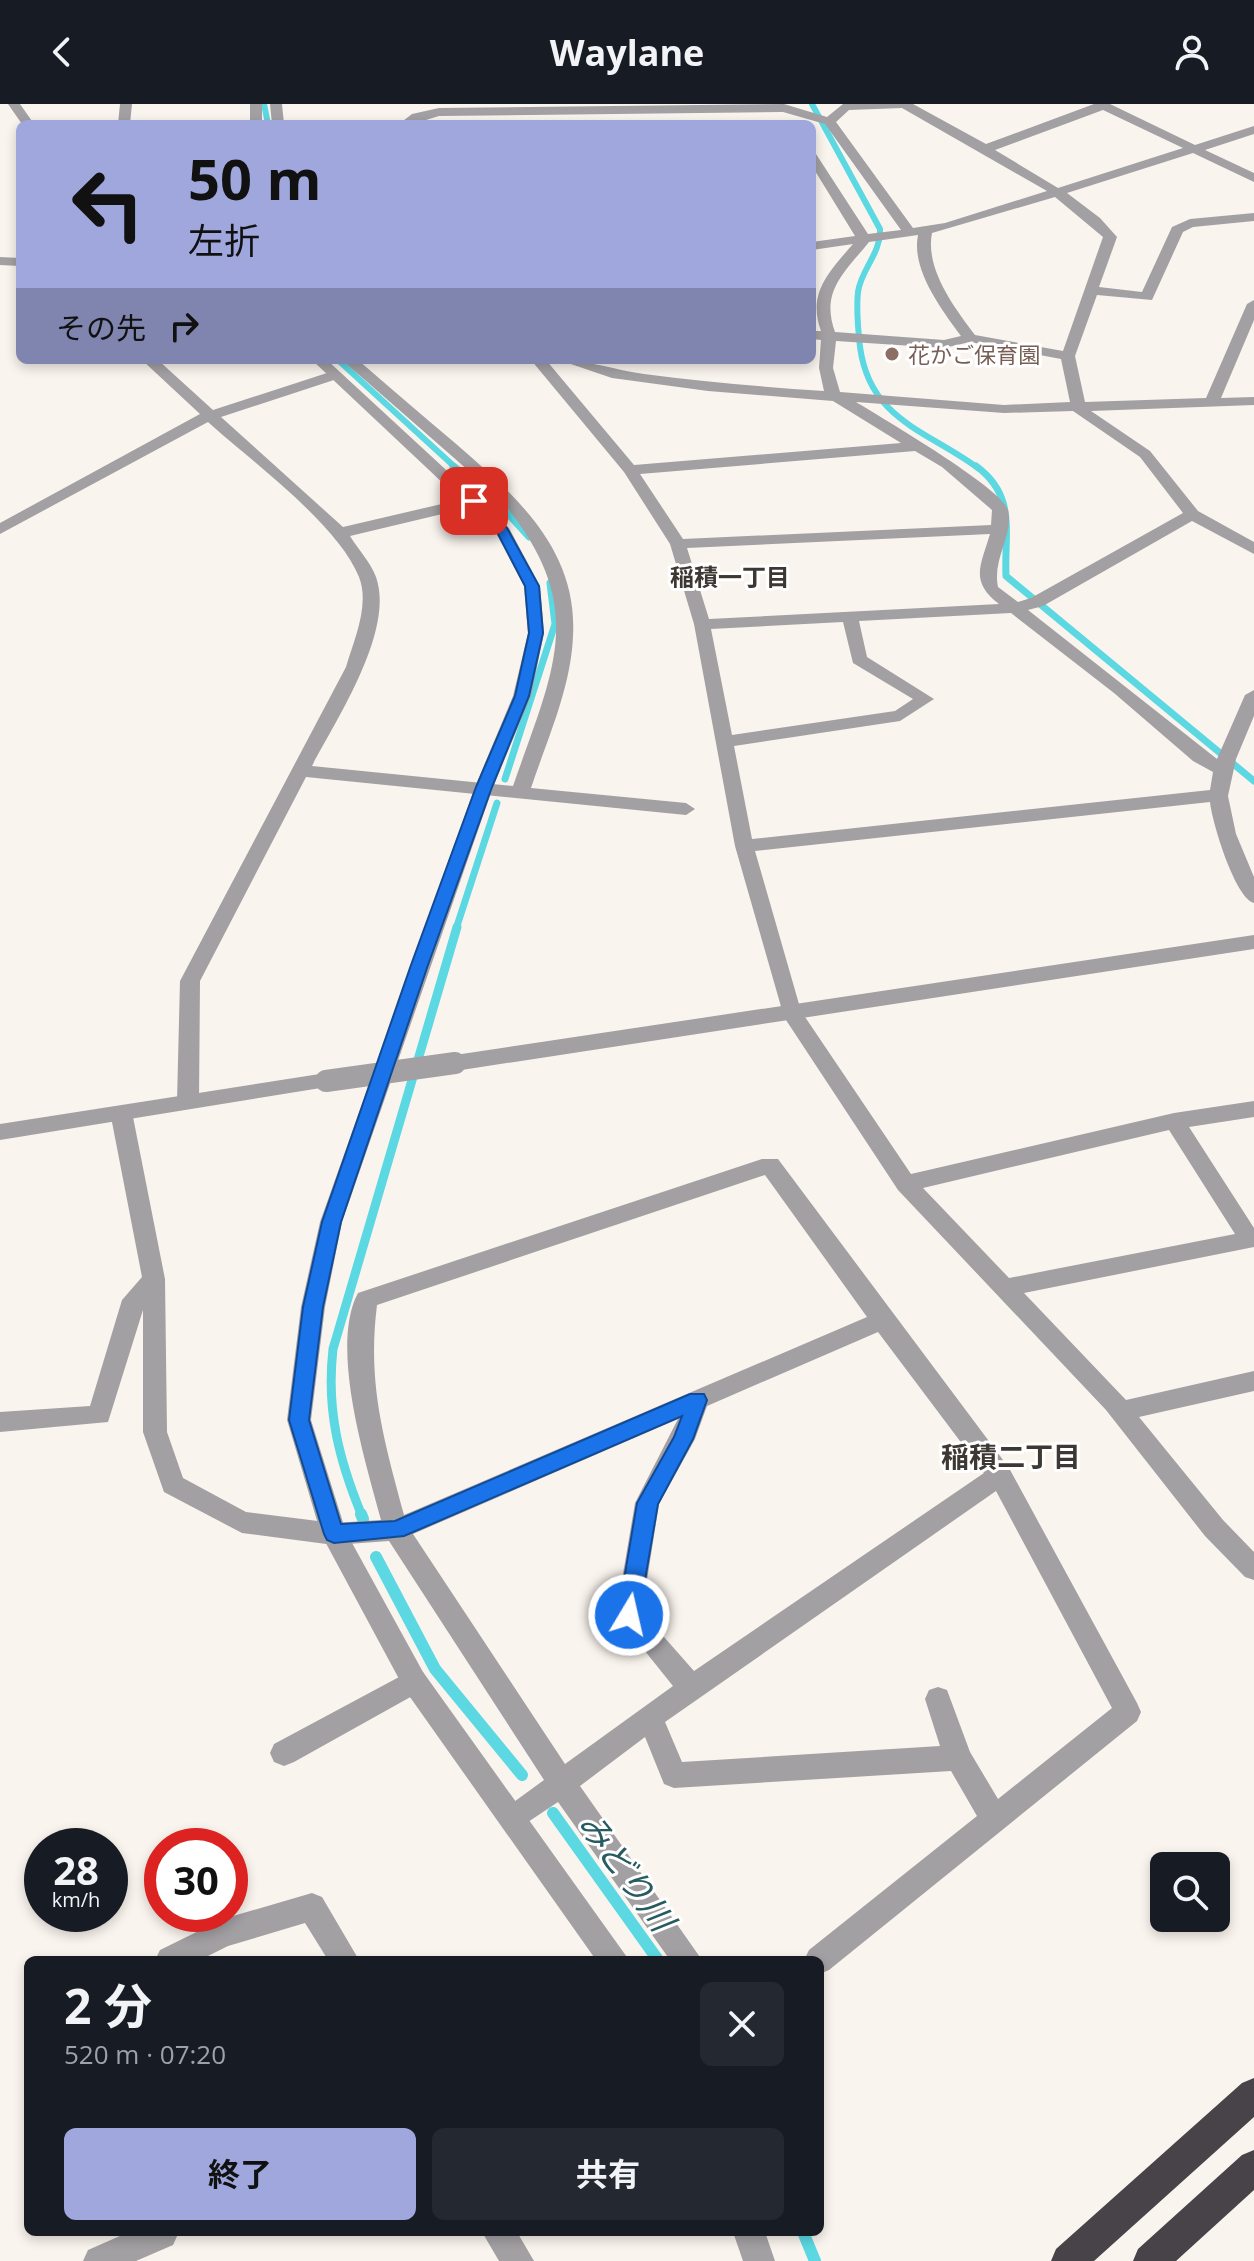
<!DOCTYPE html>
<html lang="ja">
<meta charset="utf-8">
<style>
body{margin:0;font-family:"Open Sans","Noto Sans JP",sans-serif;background:#242831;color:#f1f3f6;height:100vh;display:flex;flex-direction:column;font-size:30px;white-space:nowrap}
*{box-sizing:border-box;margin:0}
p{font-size:26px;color:#9ea1a6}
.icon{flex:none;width:44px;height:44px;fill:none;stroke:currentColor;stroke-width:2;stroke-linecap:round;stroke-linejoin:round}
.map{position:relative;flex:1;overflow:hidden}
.drawer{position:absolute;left:24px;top:1852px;width:800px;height:280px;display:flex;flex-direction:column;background:#171b24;border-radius:12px;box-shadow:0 4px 12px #0003}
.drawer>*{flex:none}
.guide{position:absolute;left:16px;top:16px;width:800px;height:244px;border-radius:12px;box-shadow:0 4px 12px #0003;background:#a0a7dd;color:#111;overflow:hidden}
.controls{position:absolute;left:1150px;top:1748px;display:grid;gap:16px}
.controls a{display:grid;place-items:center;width:80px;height:80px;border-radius:12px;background:#171b24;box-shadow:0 4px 12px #0003;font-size:40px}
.speed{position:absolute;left:24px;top:1724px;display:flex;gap:16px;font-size:40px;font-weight:700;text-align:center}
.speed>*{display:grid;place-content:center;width:104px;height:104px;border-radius:50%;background:#171b24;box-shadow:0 4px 12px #0003;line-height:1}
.speed small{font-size:20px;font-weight:400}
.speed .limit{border:12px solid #d22;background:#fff;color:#111}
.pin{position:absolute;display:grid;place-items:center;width:68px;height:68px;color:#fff;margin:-34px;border-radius:16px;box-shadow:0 4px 12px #0006}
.me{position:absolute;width:88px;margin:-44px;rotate:9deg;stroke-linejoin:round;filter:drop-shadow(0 0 6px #0008)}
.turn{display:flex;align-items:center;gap:28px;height:168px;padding:0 40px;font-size:36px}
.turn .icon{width:104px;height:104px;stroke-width:2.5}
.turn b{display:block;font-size:56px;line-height:68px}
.then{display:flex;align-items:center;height:76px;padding:0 40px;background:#0003;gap:16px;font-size:30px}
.round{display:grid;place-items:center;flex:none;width:84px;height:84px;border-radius:12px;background:#242831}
.headline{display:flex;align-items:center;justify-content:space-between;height:136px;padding:0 40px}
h1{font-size:48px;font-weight:700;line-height:60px}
.primary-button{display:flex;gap:16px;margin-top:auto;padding:16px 40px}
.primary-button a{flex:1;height:92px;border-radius:12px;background:#a0a7dd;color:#111;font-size:32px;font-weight:700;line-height:92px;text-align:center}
.primary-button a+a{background:#242831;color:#f1f3f6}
header{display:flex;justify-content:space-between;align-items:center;height:104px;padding:0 40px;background:#171b24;font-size:36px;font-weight:700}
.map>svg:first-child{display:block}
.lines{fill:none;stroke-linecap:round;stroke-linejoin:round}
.stream-far3{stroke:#5bd8e1;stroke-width:6}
.stream-far2{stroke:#5bd8e1;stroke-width:7}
.stream-far1{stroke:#5bd8e1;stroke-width:9}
.stream{stroke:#5bd8e1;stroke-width:12}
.minor{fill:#a2a0a3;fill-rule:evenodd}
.tertiary{fill:#a2a0a3;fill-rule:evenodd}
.motorway{fill:#474348;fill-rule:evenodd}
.tertiary-bridge{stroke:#a2a0a3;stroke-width:22}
.route{fill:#1a73e8;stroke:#114b97;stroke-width:2}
.education-dot{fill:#8d6e63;stroke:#fff;stroke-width:3}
.labels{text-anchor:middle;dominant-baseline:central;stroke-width:6;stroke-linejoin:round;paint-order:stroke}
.far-education-label{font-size:22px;fill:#785e54;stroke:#fff;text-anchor:start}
.far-neighbourhood-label{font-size:24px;font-weight:bold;fill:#3d3833;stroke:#fff}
.neighbourhood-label{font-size:28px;font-weight:bold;fill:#3d3833;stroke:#fff}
.near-water-label{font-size:34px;font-style:italic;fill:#265b5f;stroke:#fff}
</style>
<header><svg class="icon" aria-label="back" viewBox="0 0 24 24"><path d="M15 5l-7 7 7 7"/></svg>Waylane<svg class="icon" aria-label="person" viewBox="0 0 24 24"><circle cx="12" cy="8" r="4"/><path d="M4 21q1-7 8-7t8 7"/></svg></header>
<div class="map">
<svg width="1254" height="2157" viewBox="0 0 1254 2157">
<rect width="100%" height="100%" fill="#faf4ee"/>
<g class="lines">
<!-- stream-far3 -->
<path class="stream-far3" d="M264 0 268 20
M812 0 880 125C881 150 861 165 858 188 856 206 858 225 860 243 870 316 926 326 978 364
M338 256 456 364"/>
<!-- stream-far2 -->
<path class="stream-far2" d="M453 362 488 387
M976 362C1017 392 1004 428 1006 472L1254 677
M500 401 529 433
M505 675 555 520 550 479
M456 825 497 699"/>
<!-- stream-far1 -->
<path class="stream-far1" d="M362 1412C339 1356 326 1306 333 1245L457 823"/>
<!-- stream -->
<path class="stream" d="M361 1410 363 1415
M376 1453 435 1565 522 1671
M553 1709 658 1856
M803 2128 815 2157"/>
<!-- minor -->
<path class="minor" d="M8 0H20L34 20H22Z
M120 0H132L130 20H118Z
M270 0H282L284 20H272Z
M784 0 827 13 843 0H913L986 40 1094 0H1110L1195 41 1254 22V30L1205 46 1254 69V78L1193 49 1067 89 1100 114 1117 133 1099 183 1142 188 1172 123 1190 115 1254 109V117L1193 123 1183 128 1152 196 1097 191 1075 252 1085 298 1206 294 1247 200 1254 196V216L1221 294 1254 293V301L1091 307 1150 347 1198 407 1254 438V450L1192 417 1043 502 1028 506 1217 655 1245 591 1254 586V612L1236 655 1228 692 1236 730 1254 773V799C1235 794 1212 718 1210 698L755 747 801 907 911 1070 1174 1009 1254 997V1013L1189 1023 1254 1124V1143L1024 1189 1126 1296 1254 1267V1287L1139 1313 1223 1416 1254 1448V1476L1245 1473 1205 1432 1106 1306 898 1086 784 913 735 742 694 520 670 440 624 368 531 256H546L634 361 901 339 833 297 708 287 612 274 559 256C588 256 615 266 644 270 704 278 764 283 824 287L819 264 821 236 812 235V227H821C807 189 829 168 853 140L812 146V138L855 132 812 62V49L816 50 868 130 901 126 825 20 783 8 439 12 413 20H399L412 10 439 4ZM902 4 1047 87 945 119 913 124 836 18 849 6ZM1103 6 1183 44 1058 84 995 46ZM1055 93 1103 133 1063 247 975 231C954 203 925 165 932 129ZM918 131C911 165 941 205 961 232L944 236 835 228C820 187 845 168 869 138ZM836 237 944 244 970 238 1061 255 1070 298 1004 301 840 288 833 264ZM856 298 1004 309 1073 307 1140 353 1183 409 1031 494 1018 498 998 483C992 455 1014 431 1008 406 1002 384 882 314 856 298ZM915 347 942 363 992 406 991 421 683 435 640 370ZM990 430C981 461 969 477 999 500L709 515 687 444ZM1011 509 1114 589 1193 657 1213 668 1210 686 752 735 734 642 900 617 934 595 867 553 859 517ZM843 518 853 559 913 595 895 607 732 631 711 525ZM1169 1026 1235 1130 1009 1174 923 1084Z
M142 256H158L213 306 330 268H340V274L221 313 343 423 493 388 342 256H358C390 284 422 311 455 339 515 391 578 445 573 532 571 584 547 636 531 684L686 699 695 705 686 711 306 673 200 877 199 997 188 1005 177 997 180 877 346 563C354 536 370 501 359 473 338 420 251 357 208 318L0 430V419L200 310ZM501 396C590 503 554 564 513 682L312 662C336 616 395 527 376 473 371 459 358 445 350 432Z
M122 1005 133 1013 165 1175 167 1328 183 1374 246 1408 334 1419 381 1416C366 1359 329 1243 358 1189L762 1055H778L1009 1364 1137 1599 1141 1608 1137 1617 829 1866 820 1870V1856H804L809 1846 977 1712 951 1667 674 1684 664 1680 645 1633 580 1682 702 1856H670L558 1698 513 1728 503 1724 499 1715 503 1706 544 1676 389 1437 334 1441 242 1429 164 1388 143 1328V1206L108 1318 0 1328V1308L90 1302 122 1196 142 1173 111 1013ZM765 1071 867 1213 404 1411C384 1336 367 1280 377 1201ZM878 1228 984 1369 694 1567 642 1508 659 1400 695 1335 707 1302ZM678 1315 635 1399 616 1511 673 1582 565 1660 413 1430ZM996 1387 1112 1604 998 1695 970 1648 947 1586 938 1583 929 1586 925 1595 940 1642 682 1658 665 1618Z
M414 1565 423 1568 427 1577 423 1586 294 1658 284 1662 274 1658 270 1649 274 1640Z
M312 1789 322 1793 359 1856H328L305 1819 228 1842 200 1856H155L160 1846 223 1815Z
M129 2128 178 2130 173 2141 136 2157H83L88 2146Z
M482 2128H517L534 2157H499Z"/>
<!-- tertiary -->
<path class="tertiary" d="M250 0H262V20H250Z
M0 153 20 154V162L0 161Z
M312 256H327L509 424 540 482 544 529 531 592 493 683 342 1118 325 1203 311 1316 346 1428 423 1568 629 1856H596L405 1586 321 1430 287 1316 301 1203 320 1118 475 683 513 592 528 529 524 482 496 429Z
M1254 831V845L455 967 445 959 455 951Z
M326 969 333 972 337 977 333 982 0 1036V1020Z
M733 2128H765L775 2157H743Z"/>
<!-- motorway -->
<path class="motorway" d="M1254 1974V2013L1094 2157H1051L1056 2145 1242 1979Z
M1254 2046V2086L1176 2157H1133L1138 2145 1242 2051Z"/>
<!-- tertiary-bridge -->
<path class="tertiary-bridge" d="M326 977 455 959"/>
</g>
<!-- route -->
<path class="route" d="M469 395H478L507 424 539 482 543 529 529 592 492 683 428 861 341 1118 323 1203 309 1316 341 1420 395 1417 690 1290H704L707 1296 693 1335 658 1400 639 1511 636 1518 629 1521 621 1518 618 1511 637 1399 674 1333 682 1312 404 1432 334 1439 327 1436 324 1430 289 1316 303 1203 322 1118 411 861 476 683 515 592 529 529 525 482 497 428 469 400Z"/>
<!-- markers -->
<circle class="education-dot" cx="892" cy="250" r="8"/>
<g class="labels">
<!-- far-education labels -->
<g class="far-education-label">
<text x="908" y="250">花かご保育園</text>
</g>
<!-- far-neighbourhood labels -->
<g class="far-neighbourhood-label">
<text x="730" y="472">稲積一丁目</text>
</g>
<!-- neighbourhood labels -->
<g class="neighbourhood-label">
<text x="1011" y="1352">稲積二丁目</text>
</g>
<!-- near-water labels -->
<g class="near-water-label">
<text transform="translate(627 1767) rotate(54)">みどり川</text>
</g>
</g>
</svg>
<div class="controls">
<a><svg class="icon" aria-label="search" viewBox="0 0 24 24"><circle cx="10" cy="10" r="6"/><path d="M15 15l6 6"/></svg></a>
</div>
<div class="speed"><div>28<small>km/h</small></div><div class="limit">30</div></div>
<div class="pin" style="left:474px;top:397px;background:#d93025"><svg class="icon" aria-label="arrive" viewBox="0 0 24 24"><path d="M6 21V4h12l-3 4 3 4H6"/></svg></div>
<svg class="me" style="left:629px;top:1511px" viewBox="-20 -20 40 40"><circle r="17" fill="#1a73e8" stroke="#fff" stroke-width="3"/><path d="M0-11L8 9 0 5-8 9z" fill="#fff"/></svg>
<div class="guide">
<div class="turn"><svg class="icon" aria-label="left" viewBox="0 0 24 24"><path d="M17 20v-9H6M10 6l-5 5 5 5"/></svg><div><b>50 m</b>左折</div></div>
<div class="then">その先<svg class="icon" aria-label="right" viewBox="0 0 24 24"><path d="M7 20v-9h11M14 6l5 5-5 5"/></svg></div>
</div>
<section class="drawer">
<div class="headline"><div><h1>2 分</h1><p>520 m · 07:20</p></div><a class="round"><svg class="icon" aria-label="close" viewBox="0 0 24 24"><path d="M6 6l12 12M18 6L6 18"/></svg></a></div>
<div class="primary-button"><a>終了</a><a>共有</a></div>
</section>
</div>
